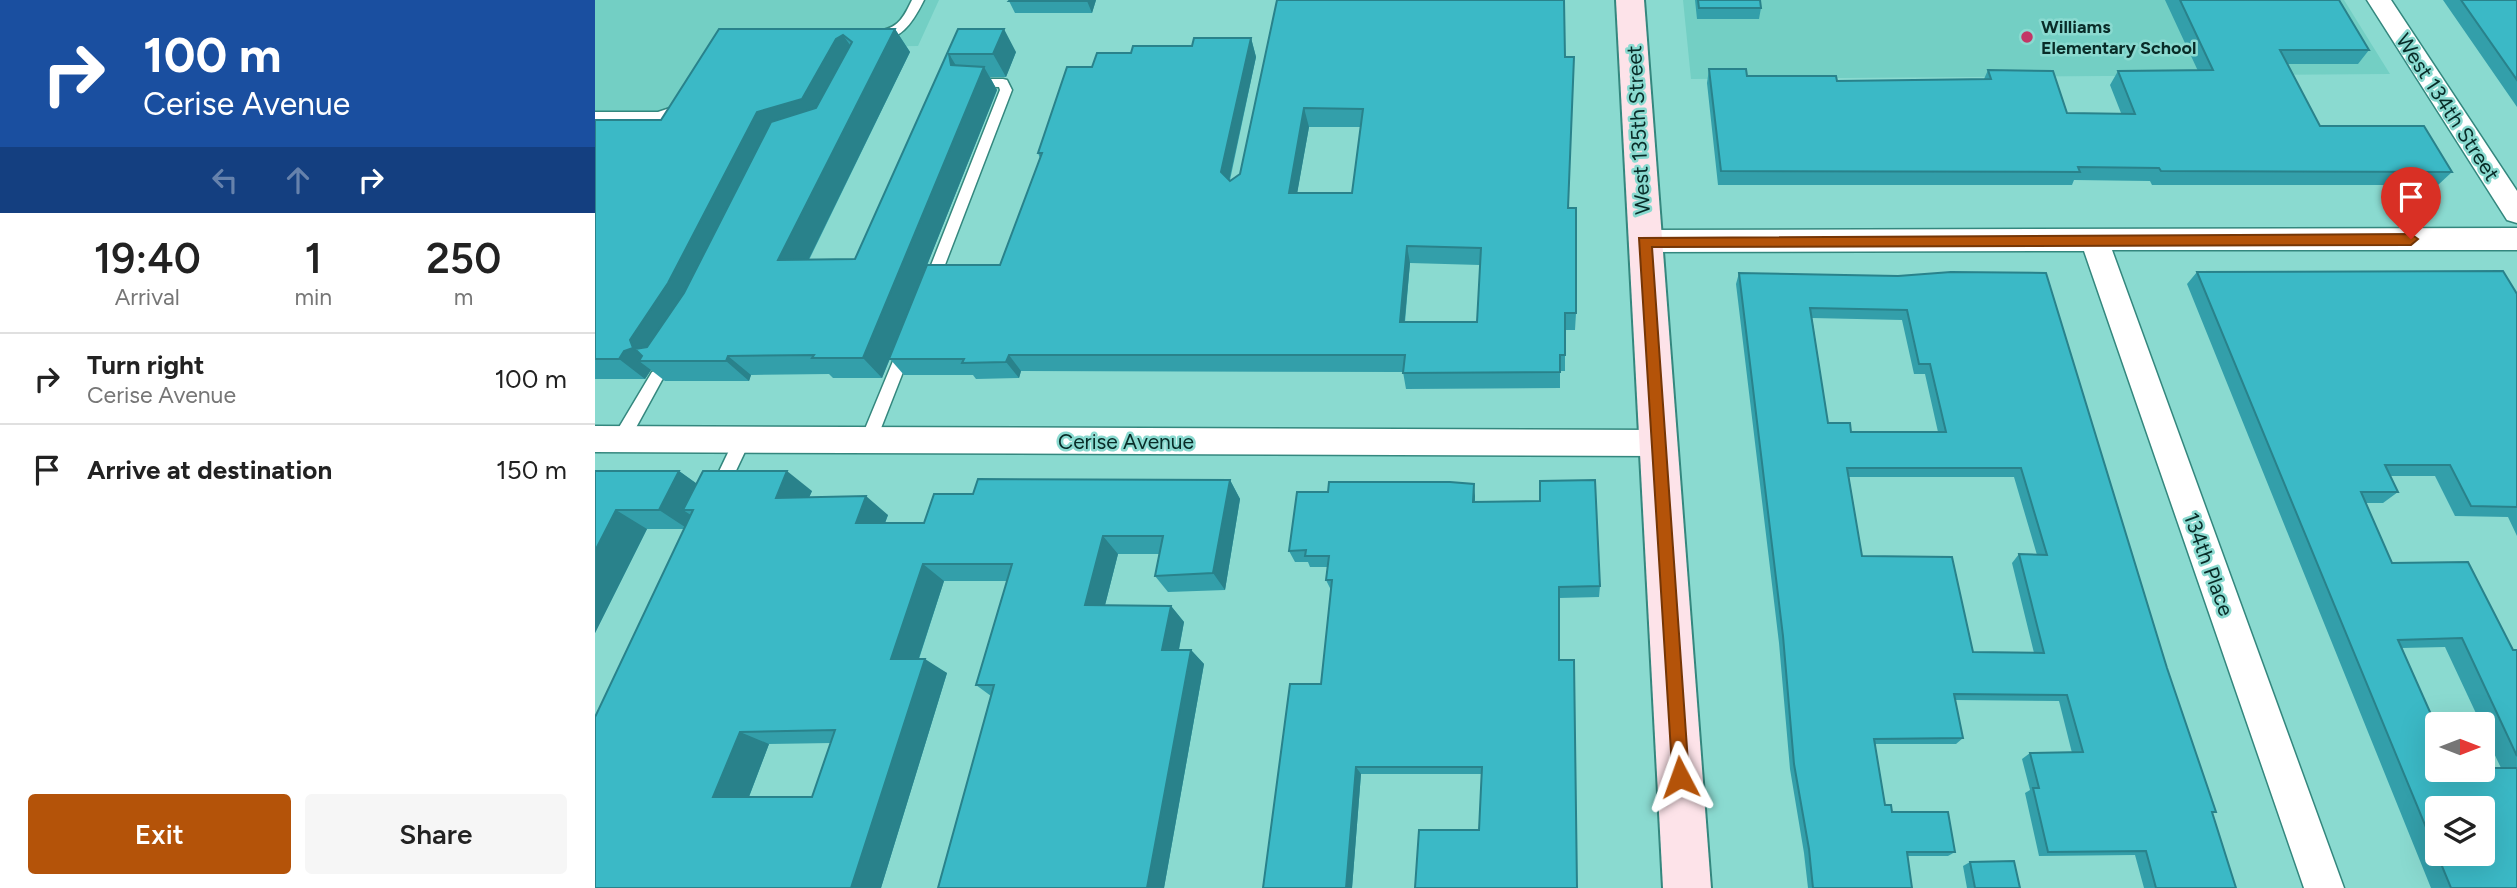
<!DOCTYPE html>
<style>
body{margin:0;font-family:Figtree,sans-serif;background:#f6f6f6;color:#222;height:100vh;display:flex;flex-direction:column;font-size:26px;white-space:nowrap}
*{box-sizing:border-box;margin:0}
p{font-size:23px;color:#767676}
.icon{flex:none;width:38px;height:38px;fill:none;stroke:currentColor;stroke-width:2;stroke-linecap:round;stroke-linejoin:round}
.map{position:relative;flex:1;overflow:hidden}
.sheet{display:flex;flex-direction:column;background:#fff;width:595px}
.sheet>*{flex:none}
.hud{background:#1a4fa0;color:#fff;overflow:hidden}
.needle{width:46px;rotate:90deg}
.controls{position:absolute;left:1830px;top:712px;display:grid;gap:14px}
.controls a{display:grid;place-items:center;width:70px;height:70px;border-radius:7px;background:#fff;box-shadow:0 7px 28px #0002;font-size:35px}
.pin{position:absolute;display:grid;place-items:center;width:60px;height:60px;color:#fff;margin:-72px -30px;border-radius:50% 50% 50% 0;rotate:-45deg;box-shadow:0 0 7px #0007}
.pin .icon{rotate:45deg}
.me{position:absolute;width:77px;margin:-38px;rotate:356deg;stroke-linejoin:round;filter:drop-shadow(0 0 5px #0008)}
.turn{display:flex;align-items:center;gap:24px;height:147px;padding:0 28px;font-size:32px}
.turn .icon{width:91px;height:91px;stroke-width:2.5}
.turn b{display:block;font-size:49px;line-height:60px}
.lanes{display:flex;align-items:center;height:66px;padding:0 28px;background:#0003;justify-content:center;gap:35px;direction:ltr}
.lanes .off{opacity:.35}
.eta{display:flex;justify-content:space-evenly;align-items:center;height:119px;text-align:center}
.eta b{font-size:42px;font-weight:600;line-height:49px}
.action{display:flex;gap:14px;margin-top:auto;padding:14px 28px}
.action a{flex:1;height:80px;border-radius:7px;background:#b45309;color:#fff;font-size:28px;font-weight:600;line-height:80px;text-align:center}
.action a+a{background:#f6f6f6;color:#222}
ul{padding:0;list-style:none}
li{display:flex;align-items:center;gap:21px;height:91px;padding:0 28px;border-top:2px solid #e0e0e0}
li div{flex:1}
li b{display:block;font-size:26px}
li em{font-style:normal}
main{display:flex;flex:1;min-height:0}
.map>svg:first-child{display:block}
.built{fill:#73cfc4}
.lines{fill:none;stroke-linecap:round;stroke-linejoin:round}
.lane-casing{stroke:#34877e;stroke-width:3}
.street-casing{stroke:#34877e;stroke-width:3}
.secondary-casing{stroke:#34877e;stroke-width:4}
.lane{fill:#fff;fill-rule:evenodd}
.street{fill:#fff;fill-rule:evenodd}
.secondary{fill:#fde3e9;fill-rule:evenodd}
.wall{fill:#339faa;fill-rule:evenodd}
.shaded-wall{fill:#29828b}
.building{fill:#3bb9c6;stroke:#29828b;stroke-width:2;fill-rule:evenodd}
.route{fill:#b45309;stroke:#753606;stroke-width:2}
.poi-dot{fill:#c33666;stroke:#8adad0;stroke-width:2.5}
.labels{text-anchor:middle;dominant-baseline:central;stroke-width:5;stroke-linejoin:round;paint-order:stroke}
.far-poi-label{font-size:18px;font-weight:bold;fill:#092c28;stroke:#8adad0;text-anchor:start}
.street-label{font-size:21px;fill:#092c28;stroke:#8adad0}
</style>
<main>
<section class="sheet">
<div class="hud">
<div class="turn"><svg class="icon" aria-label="right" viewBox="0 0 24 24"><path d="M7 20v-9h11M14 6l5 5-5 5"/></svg><div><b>100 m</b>Cerise Avenue</div></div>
<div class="lanes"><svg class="icon off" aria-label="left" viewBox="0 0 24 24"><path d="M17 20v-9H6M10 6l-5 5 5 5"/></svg><svg class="icon off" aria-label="ahead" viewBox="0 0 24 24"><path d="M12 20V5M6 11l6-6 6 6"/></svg><svg class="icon" aria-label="right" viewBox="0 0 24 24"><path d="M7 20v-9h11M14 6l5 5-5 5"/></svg></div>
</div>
<div class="eta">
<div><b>19:40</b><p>Arrival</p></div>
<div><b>1</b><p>min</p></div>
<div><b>250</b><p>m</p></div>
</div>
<ul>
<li><svg class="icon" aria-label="right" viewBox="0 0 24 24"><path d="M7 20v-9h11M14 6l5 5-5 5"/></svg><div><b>Turn right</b><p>Cerise Avenue</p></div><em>100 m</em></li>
<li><svg class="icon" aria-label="arrive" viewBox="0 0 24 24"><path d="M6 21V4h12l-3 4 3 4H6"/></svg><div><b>Arrive at destination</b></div><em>150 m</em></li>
</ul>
<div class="action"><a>Exit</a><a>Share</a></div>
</section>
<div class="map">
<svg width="1922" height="888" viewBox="0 0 1922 888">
<rect width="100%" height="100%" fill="#8adad0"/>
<!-- built -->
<path class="built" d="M0 0H344L323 46 141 48 0 202Z
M1088 0H1749L1795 74 1096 79Z"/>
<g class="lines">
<defs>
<path id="lane" d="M317 0H329C318 22 305 44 277 39V33C302 28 306 23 317 0Z
M376 79H408L412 80 417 90 343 283 336 289 329 283 405 90 404 87 372 86 370 83Z
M87 104 91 105V111L64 120H0V112H63Z
M310 343 317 349 281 441 279 446 273 448 267 446 265 441 303 349Z
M62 370 67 372 70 376 67 380 32 444H20L18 439 20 434 57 372Z
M147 434 153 436 155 441 130 494 124 496 118 494 116 489 118 484 141 436Z"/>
<path id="street" d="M1772 0H1796L1922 191V223L1912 220Z
M1922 228V250H1517L1749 888H1709L1489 251 1049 252 1039 248 1035 241 1039 234 1049 230Z
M0 426 1063 430 1074 433 1079 443 1074 453 1063 456 0 452Z"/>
<path id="secondary" d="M1021 0H1049L1116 888H1068Z"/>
</defs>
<!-- lane casing -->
<use href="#lane" class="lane-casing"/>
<!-- street casing -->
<use href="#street" class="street-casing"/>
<!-- secondary casing -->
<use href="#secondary" class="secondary-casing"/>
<!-- lane -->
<use href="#lane" class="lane"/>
<!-- street -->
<use href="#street" class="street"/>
<!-- secondary -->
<use href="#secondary" class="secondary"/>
</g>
<!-- wall -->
<path class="wall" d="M501 0 497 13H420L414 1Z
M682 0 973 208 981 313 980 330H970V371H965V388L811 389 808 372 426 371 424 378 381 379 378 375H309L295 359 287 378H238L234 374 156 375 154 381H70L56 370 50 379H0V120H66L124 29H300L315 52 214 260 260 259 363 29 421 52 411 77H395L402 90 332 265H405L445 158 443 153 497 67 536 53 656 38 661 57 635 180V181L645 174ZM714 127H766L757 193H702ZM815 263 885 265 882 322H810Z
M1100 0H1165L1166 8 1164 19H1102Z
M1570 0H1744L1774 50 1763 64H1692L1725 126 1857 172 1843 185H1557L1555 181 1479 180 1477 185H1123L1112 83 1114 69 1152 76 1242 81 1389 79 1393 70 1472 113H1526L1515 85 1523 71H1603Z
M1848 0H1922V107Z
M1602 272 1922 294V536L1913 517 1860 516 1840 476H1795L1803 492 1788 503H1770L1797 563 1918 650H1922V888H1836L1592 284ZM1850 647 1886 724H1888V730L1906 768 1843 770 1807 648Z
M1144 273 1303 276 1572 668 1621 812 1617 813 1641 888H1549L1540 855 1444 856 1430 793 1435 790 1427 759 1435 753H1477L1464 701 1360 700 1368 738 1361 744H1280L1290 805 1297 812 1360 852 1353 856H1312L1317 888H1213L1209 853 1195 769 1184 643 1141 284ZM1217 318 1307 320 1319 374H1330L1343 432H1256L1233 423ZM1254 477H1419L1442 555 1424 554 1417 563 1439 653 1378 652 1267 556Z
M0 471H84L102 484 217 491 214 497 293 515 290 523H329L378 494 635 480 645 499 630 590 573 592 560 576 564 554H523L510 605 576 606 589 622 584 650H596L609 664 569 888H343L396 696 381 685 412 581H349L324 659 352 673 286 888H0L90 529H52L0 633ZM236 743 217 797H154L174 744Z
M880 496V502L1005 586 1004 597 964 598 884 830 887 774H766L757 888 726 684 736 590 731 580 733 567H715L713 562H700L694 551Z
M1375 862 1425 888H1372L1368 866Z"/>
<!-- shaded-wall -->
<path class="shaded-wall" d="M492 0H501L497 13 492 1Z
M300 29 315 52 203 281 183 260Z
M409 29 421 52 411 77 398 54Z
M248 35 264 58 97 304 44 361 56 370 50 379 24 359 162 112 241 39Z
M656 38 661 57 632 190 626 172Z
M354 54 368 77 356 65Z
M389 67 402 90 287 378 268 358Z
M709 108 714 127 699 211 694 193Z
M812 246 815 263 808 338 805 322Z
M414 355 426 371 424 378 411 362Z
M133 356 156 375 154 381 131 361Z
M84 471 112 491 88 510 99 517 93 529 64 510Z
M192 471 217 491 206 516 181 498Z
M635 480 645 499 630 590 618 573Z
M879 484 880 496 879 514 878 502Z
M271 496 293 515 283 541 261 523Z
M21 510 52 529 0 633V551Z
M508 536 523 554 506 621 490 605Z
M328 564 349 581 319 673 296 659Z
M576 606 589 622 581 664 567 650Z
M596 650 609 664 569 888H552Z
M330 659 352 673 286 888H256Z
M145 732 174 744 150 807 118 797Z
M761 767 766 774 757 888H751Z"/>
<!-- building -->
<path class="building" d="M415 0H492V1H414Z
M682 0H969L970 57H979L973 208H981V313H970V355H965V372L808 373 810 355H414L411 362 367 363 369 359H294L332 265H405L447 153H443L472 67H497L502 53H536L538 46H597L599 38H656L626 172 635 181 645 174ZM709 108 768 109 757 193H694ZM812 246 886 248 882 322H805Z
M1103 0H1165L1166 8H1104Z
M1585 0H1744L1774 50H1685L1725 126H1829L1857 172 1566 171 1564 168 1483 167 1485 172 1126 171 1114 69H1151L1152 76H1241L1242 81 1396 79 1393 70 1458 71 1472 113 1540 114 1523 71 1618 70Z
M1866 0H1922V80Z
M124 29H300L183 260 260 259 363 29H409L398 54H354L356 65 389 67 268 358H217L219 355 133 356 131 361H44L47 356 40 349 52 347 89 293 176 122 221 108 257 42 248 35 241 39 207 99 162 112 73 283 35 340 38 348 29 351 24 359H0V120H66Z
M1908 271 1922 294V507L1876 506 1855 465H1790L1803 492H1766L1797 563 1873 562 1918 650H1922V756L1867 638 1803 640 1843 730V770H1888V768H1922V888H1856L1602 272ZM1843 808H1888V854H1843Z
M1356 272 1451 273 1572 668 1621 812H1617L1641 888H1561L1551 851 1453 852 1438 788H1444L1435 753 1488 752 1472 695 1359 694 1368 738 1279 739 1290 805H1296L1297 812H1353L1360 852H1312L1317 888H1218L1214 849 1199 764 1188 636 1144 273 1303 276ZM1215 308 1312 310 1324 364H1335L1351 432H1256L1255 423H1233ZM1252 468H1426L1452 555 1424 554 1449 653 1378 652 1357 557 1267 556Z
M0 471H84L64 510H21L0 551Z
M108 471H192L181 498 271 496 261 523H329L339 494H378L383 479 635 480 618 573 560 576 568 536H508L490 605 576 606 567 650H596L552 888H343L399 685H381L417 564H328L296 659H330L256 888H0V717L98 510H88ZM240 730 217 797H118L145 732Z
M1000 480 1005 586 964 587V660H979L982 888H820L824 830H884L887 767H761L751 888H668L695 684H726L737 580H731L734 556H710L711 550 694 551 702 492H733L734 482H855L879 484 878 502 945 501V481Z
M1419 861 1425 888H1380L1375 862Z"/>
<!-- route -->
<path class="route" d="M1816 234 1823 239 1816 245 1057 247 1094 777 1092 784 1085 786 1078 784 1044 238Z"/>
<!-- markers -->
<circle class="poi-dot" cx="1432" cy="37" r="7"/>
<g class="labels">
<!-- far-poi labels -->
<g class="far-poi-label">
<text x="1446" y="27">Williams<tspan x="1446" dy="21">Elementary School</tspan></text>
</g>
<!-- street labels -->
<g class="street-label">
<text transform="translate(1853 107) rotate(57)">West 134th Street</text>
<text transform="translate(1043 130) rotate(-93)">West 135th Street</text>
<text x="531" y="441">Cerise Avenue</text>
<text transform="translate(1614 564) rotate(70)">134th Place</text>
</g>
</g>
</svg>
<div class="controls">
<a><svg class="needle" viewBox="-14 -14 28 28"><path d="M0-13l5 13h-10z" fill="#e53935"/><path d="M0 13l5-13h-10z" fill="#767676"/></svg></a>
<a><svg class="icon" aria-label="layers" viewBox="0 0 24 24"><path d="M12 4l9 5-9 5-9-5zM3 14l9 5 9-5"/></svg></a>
</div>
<div class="pin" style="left:1816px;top:239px;background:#d93025"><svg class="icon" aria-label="arrive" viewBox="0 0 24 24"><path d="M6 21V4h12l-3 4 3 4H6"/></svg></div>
<svg class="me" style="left:1085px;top:777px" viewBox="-20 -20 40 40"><path d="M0-17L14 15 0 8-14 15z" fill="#b45309" stroke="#fff" stroke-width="4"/></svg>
</div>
</main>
